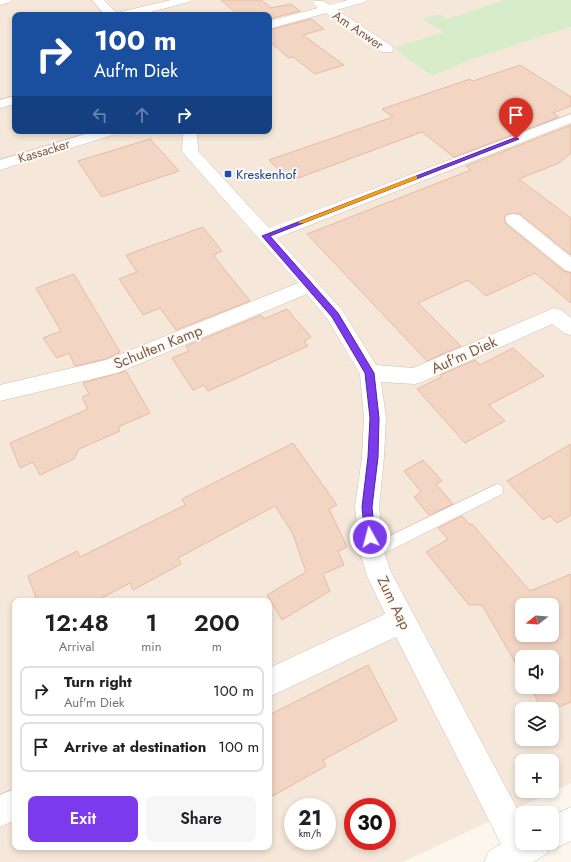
<!DOCTYPE html>
<meta charset="utf-8">
<style>
body{margin:0;font-family:Jost,sans-serif;background:#f6f6f6;color:#202124;height:100vh;display:flex;flex-direction:column;font-size:15px;white-space:nowrap}
*{box-sizing:border-box;margin:0}
p{font-size:13px;color:#757577}
.icon{flex:none;width:22px;height:22px;fill:none;stroke:currentColor;stroke-width:2;stroke-linecap:round;stroke-linejoin:round}
.map{position:relative;flex:1;overflow:hidden}
.side{position:absolute;left:12px;top:598px;width:260px;height:252px;display:flex;flex-direction:column;background:#fff;border-radius:8px;box-shadow:0 2px 6px #0003}
.side>*{flex:none}
.banner{position:absolute;left:12px;top:12px;width:260px;height:122px;border-radius:8px;box-shadow:0 2px 6px #0003;background:#1a4fa0;color:#fff;overflow:hidden}
.needle{width:26px;rotate:253deg}
.buttons{position:absolute;left:515px;top:598px;display:grid;gap:8px}
.buttons a{display:grid;place-items:center;width:44px;height:44px;border-radius:8px;background:#fff;box-shadow:0 2px 6px #0003;font-size:20px}
.speed{position:absolute;left:284px;top:798px;display:flex;gap:8px;font-size:20px;font-weight:700;text-align:center}
.speed>*{display:grid;place-content:center;width:52px;height:52px;border-radius:50%;background:#fff;box-shadow:0 2px 6px #0003;line-height:1}
.speed small{font-size:10px;font-weight:400}
.speed .limit{border:6px solid #d22;background:#fff;color:#111}
.pin{position:absolute;display:grid;place-items:center;width:34px;height:34px;color:#fff;margin:-41px -17px;border-radius:50% 50% 50% 0;rotate:-45deg;box-shadow:0 0 4px #0007}
.pin .icon{rotate:45deg}
.me{position:absolute;width:44px;margin:-22px;rotate:353deg;stroke-linejoin:round;filter:drop-shadow(0 0 3px #0008)}
.turn{display:flex;align-items:center;gap:14px;height:84px;padding:0 16px;font-size:18px}
.turn .icon{width:52px;height:52px;stroke-width:2.5}
.turn b{display:block;font-size:28px;line-height:34px}
.lanes{display:flex;align-items:center;height:38px;padding:0 16px;background:#0003;justify-content:center;gap:20px;direction:ltr}
.lanes .off{opacity:.35}
.eta{display:flex;justify-content:space-evenly;align-items:center;height:68px;text-align:center}
.eta b{font-size:24px;font-weight:600;line-height:28px}
.button{display:flex;gap:8px;margin-top:auto;padding:8px 16px}
.button a{flex:1;height:46px;border-radius:8px;background:#7c3aed;color:#fff;font-size:16px;font-weight:600;line-height:46px;text-align:center}
.button a+a{background:#f6f6f6;color:#202124}
ul{padding:0;list-style:none}
li{display:flex;align-items:center;gap:12px;height:50px;margin:0 8px 6px;padding:0 8px;border:2px solid #e0e0e0;border-radius:8px}
li div{flex:1}
li b{display:block;font-size:15px}
li em{font-style:normal}
.map>svg:first-child{display:block}
.residential{fill:#f5e8da;fill-rule:evenodd}
.green{fill:#d8ecc9}
.building{fill:#f3d5c3;stroke:#e6bba3;fill-rule:evenodd}
.lines{fill:none;stroke-linecap:round;stroke-linejoin:round}
.service-casing{stroke:#d1beb0;stroke-width:1}
.minor-casing{stroke:#d1beb0;stroke-width:1}
.service{fill:#fff;fill-rule:evenodd}
.minor{fill:#fff;fill-rule:evenodd}
.route{fill:#7c3aed;stroke:#51269a}
.slow{fill:#f59e0b}
.transit-dot{fill:#1a4fb4;stroke:#fffaf3;stroke-width:1.5}
.labels{text-anchor:middle;dominant-baseline:central;stroke-width:4;stroke-linejoin:round;paint-order:stroke}
.far-street-label{font-size:13px;fill:#7a5c4d;stroke:#fffaf3}
.far-transit-label{font-size:13px;fill:#164399;stroke:#fffaf3;text-anchor:start}
.street-label{font-size:15px;fill:#7a5c4d;stroke:#fffaf3}
</style>
<div class="map">
<svg width="571" height="862" viewBox="0 0 571 862">
<rect width="100%" height="100%" fill="#fdf6ec"/>
<!-- residential -->
<path class="residential" d="M0 0H503L447 19H423L443 32 431 37 467 61 571 27V783L403 862H0ZM15 15H269V131H15ZM15 601H269V847H15ZM522 605H552V635H522ZM522 657H552V687H522ZM522 709H552V739H522ZM522 761H552V791H522ZM293 807H327V841H293ZM353 807H387V841H353Z"/>
<!-- green -->
<path class="green" d="M503 0H571V27L467 61 432 76 394 48 443 32 422 19 439 14 447 19Z"/>
<!-- building -->
<path class="building" d="M221 0H261L271 8 291 4 300 11 269 19V15H238Z
M311 19 324 29 303 35 344 65 315 74 293 57 289 58 269 41V30Z
M520 65 571 97V106L553 113 559 117 454 157 422 132 290 181 269 160 393 117 382 109 470 79 473 81Z
M571 125V153L559 163 519 179 571 218V255L520 214H507L504 218 506 224 564 271 571 273V303L535 273 486 296 468 280 418 303 461 346 427 361 307 234 471 170 466 166Z
M150 139 179 171 102 197 78 161Z
M203 227 222 251 213 255 250 301 176 330 160 308 143 315 119 279 137 272 126 255Z
M74 274 120 352 106 359 75 366 69 353 57 358 43 338 61 331 36 288Z
M287 309 311 337 304 341 308 346 208 391 204 385 193 390 172 358 189 351 186 346 261 315 264 319Z
M513 348 544 376 489 405 505 421 465 443 417 389 441 377 440 375 475 360 480 365Z
M126 371 150 413 118 427 120 431 79 449 74 459 40 475 33 462 20 468 10 443 88 409 82 397 89 394 83 383Z
M293 443 337 505 329 509 347 547 338 551 344 565 323 574 330 591 282 620 267 595 306 572 293 534 275 506 178 558 181 564 133 590 130 583 96 601H37L28 576 77 551 80 557 185 505 182 499Z
M571 444V515L557 523 550 516 543 520 507 481Z
M423 460 442 481 436 484 453 504 429 515 414 497 421 492 404 471Z
M462 516 470 525 472 524 530 591 571 574V702L552 710V709H542L530 687H552V657H522V674L482 605H469L426 552 448 539 438 528ZM522 605H552V635H522Z
M368 665 397 720 323 760 326 766 269 798V715Z"/>
<g class="lines">
<defs>
<path id="service" d="M497 484 502 486 503 490 502 494 377 557 372 558 367 557 365 552 367 547Z"/>
<path id="minor" d="M0 0H12L10 2 0 5Z
M92 0H104L118 15 120 12 171 0H191L189 2 139 15H105Z
M348 0H367L365 2 337 10 392 46 393 49 392 52H382L326 13 269 29V21L318 8 313 3 315 1H323L330 5Z
M15 96V104L0 108V100Z
M571 114V123L277 238 342 310 376 365 413 368 554 308 561 310 571 318V335L564 333 552 324 422 382 415 384 381 382 386 418 384 457 379 507 384 552 391 572 522 818V843H552V816L571 807V841L552 850 549 848 546 854 533 862H484L489 851 501 844 396 637 269 697V668L385 614 367 576 360 552 355 507 362 457 364 418 360 374 328 320 307 294 117 373 0 401V385L106 360 298 283 185 155 182 152 183 131H197L198 151 269 228Z
M95 131H118L116 134 0 170V160Z
M513 214 519 215 571 257V272L565 270 507 223 505 219 507 215Z
M15 789V820L0 827V795Z"/>
</defs>
<!-- service casing -->
<use href="#service" class="service-casing"/>
<!-- minor casing -->
<use href="#minor" class="minor-casing"/>
<!-- service -->
<use href="#service" class="service"/>
<!-- minor -->
<use href="#minor" class="minor"/>
</g>
<!-- route -->
<path class="route" d="M514 138 519 139 270 236 338 313 374 373 379 418 378 457 372 507 375 537 374 540 370 542 367 540 365 537 362 507 368 457 370 418 365 373 332 317 262 236Z"/>
<!-- slow -->
<path class="slow" d="M415 176H417V179L304 223H299L298 222Z"/>
<!-- markers -->
<rect class="transit-dot" x="224" y="170" width="8" height="8" rx="2"/>
<g class="labels">
<!-- far-street labels -->
<g class="far-street-label">
<text transform="translate(358 30) rotate(34)">Am Anwer</text>
<text transform="translate(44 151) rotate(-17)">Kassacker</text>
</g>
<!-- far-transit labels -->
<g class="far-transit-label">
<text x="236" y="174">Kreskenhof</text>
</g>
<!-- street labels -->
<g class="street-label">
<text transform="translate(158 347) rotate(-22)">Schulten Kamp</text>
<text transform="translate(464 355) rotate(-24)">Auf'm Diek</text>
<text transform="translate(394 603) rotate(64)">Zum Aap</text>
</g>
</g>
</svg>
<div class="buttons">
<a><svg class="needle" viewBox="-14 -14 28 28"><path d="M0-13l5 13h-10z" fill="#e53935"/><path d="M0 13l5-13h-10z" fill="#757577"/></svg></a>
<a><svg class="icon" aria-label="sound" viewBox="0 0 24 24"><path d="M4 9h4l5-4v14l-5-4H4zM17 9q2 3 0 6"/></svg></a>
<a><svg class="icon" aria-label="layers" viewBox="0 0 24 24"><path d="M12 4l9 5-9 5-9-5zM3 14l9 5 9-5"/></svg></a>
<a>+</a>
<a>−</a>
</div>
<div class="speed"><div>21<small>km/h</small></div><div class="limit">30</div></div>
<div class="pin" style="left:516px;top:139px;background:#d93025"><svg class="icon" aria-label="arrive" viewBox="0 0 24 24"><path d="M6 21V4h12l-3 4 3 4H6"/></svg></div>
<svg class="me" style="left:370px;top:537px" viewBox="-20 -20 40 40"><circle r="17" fill="#7c3aed" stroke="#fff" stroke-width="3"/><path d="M0-11L8 9 0 5-8 9z" fill="#fff"/></svg>
<div class="banner">
<div class="turn"><svg class="icon" aria-label="right" viewBox="0 0 24 24"><path d="M7 20v-9h11M14 6l5 5-5 5"/></svg><div><b>100 m</b>Auf'm Diek</div></div>
<div class="lanes"><svg class="icon off" aria-label="left" viewBox="0 0 24 24"><path d="M17 20v-9H6M10 6l-5 5 5 5"/></svg><svg class="icon off" aria-label="ahead" viewBox="0 0 24 24"><path d="M12 20V5M6 11l6-6 6 6"/></svg><svg class="icon" aria-label="right" viewBox="0 0 24 24"><path d="M7 20v-9h11M14 6l5 5-5 5"/></svg></div>
</div>
<section class="side">
<div class="eta">
<div><b>12:48</b><p>Arrival</p></div>
<div><b>1</b><p>min</p></div>
<div><b>200</b><p>m</p></div>
</div>
<ul>
<li><svg class="icon" aria-label="right" viewBox="0 0 24 24"><path d="M7 20v-9h11M14 6l5 5-5 5"/></svg><div><b>Turn right</b><p>Auf'm Diek</p></div><em>100 m</em></li>
<li><svg class="icon" aria-label="arrive" viewBox="0 0 24 24"><path d="M6 21V4h12l-3 4 3 4H6"/></svg><div><b>Arrive at destination</b></div><em>100 m</em></li>
</ul>
<div class="button"><a>Exit</a><a>Share</a></div>
</section>
</div>
